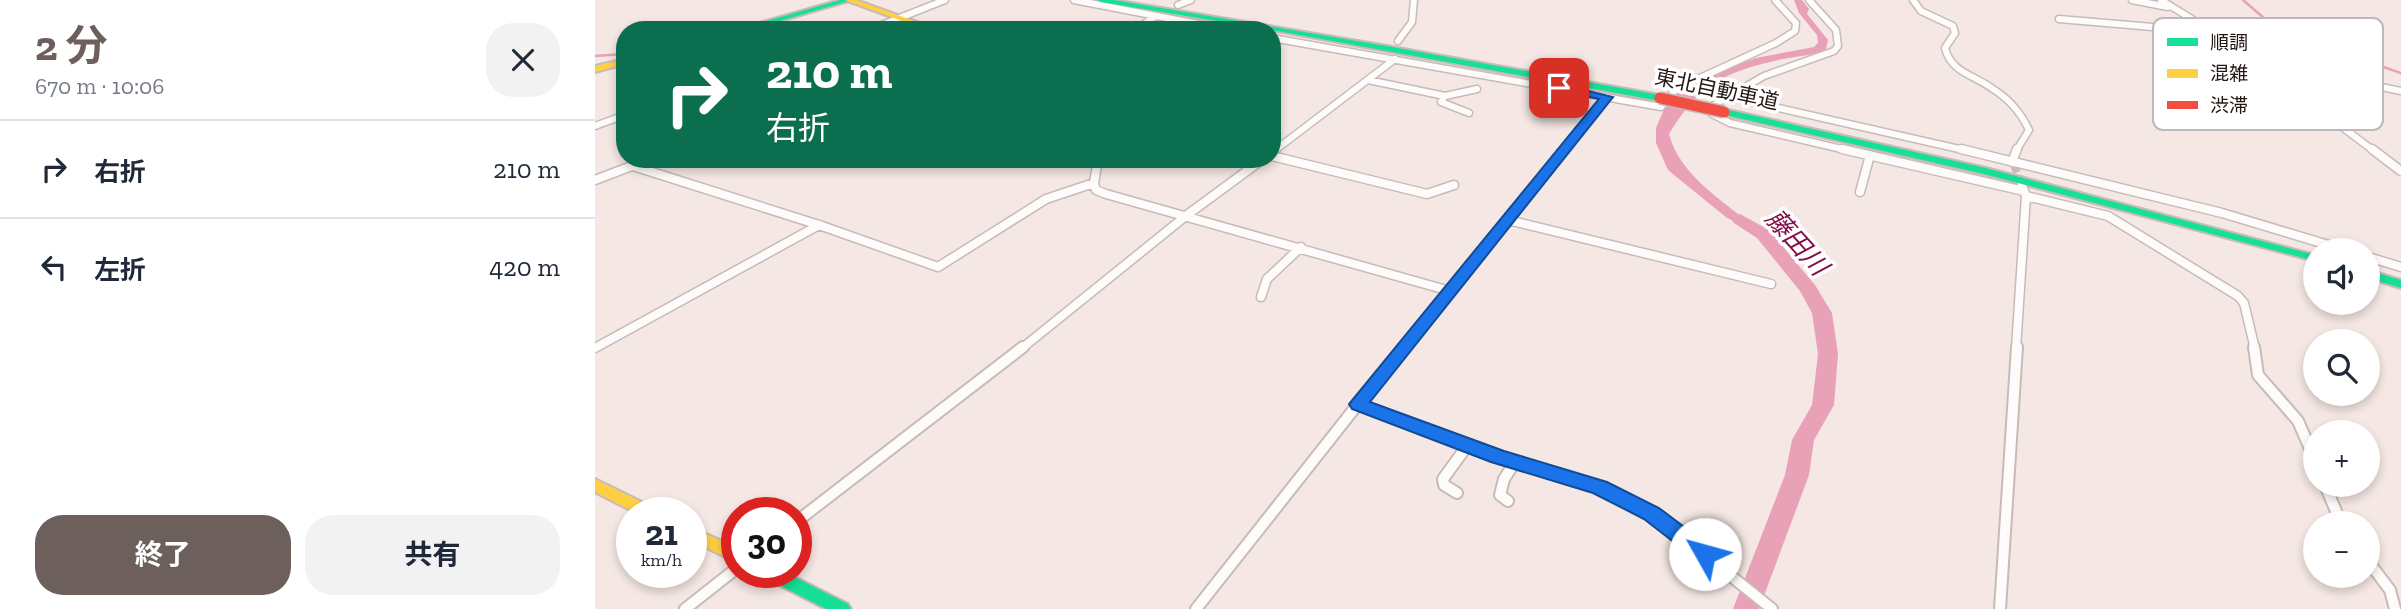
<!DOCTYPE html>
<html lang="ja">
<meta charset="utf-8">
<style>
body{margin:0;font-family:"Zilla Slab","Noto Sans JP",serif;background:#f2f2f3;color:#1f2937;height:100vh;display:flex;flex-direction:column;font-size:26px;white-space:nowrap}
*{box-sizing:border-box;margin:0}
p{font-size:23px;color:#747a83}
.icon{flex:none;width:38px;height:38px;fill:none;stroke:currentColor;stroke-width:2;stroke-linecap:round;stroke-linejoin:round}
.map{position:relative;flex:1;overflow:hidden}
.details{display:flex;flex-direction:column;background:#fff;width:595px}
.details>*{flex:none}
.guide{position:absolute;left:21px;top:21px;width:665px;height:147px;border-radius:28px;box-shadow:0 4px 10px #0003;background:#0b6e4f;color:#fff;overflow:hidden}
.controls{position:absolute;left:1708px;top:238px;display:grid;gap:14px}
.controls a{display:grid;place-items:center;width:77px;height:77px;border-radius:50%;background:#fff;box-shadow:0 4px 10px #0003;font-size:35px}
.speed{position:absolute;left:21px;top:497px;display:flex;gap:14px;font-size:35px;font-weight:700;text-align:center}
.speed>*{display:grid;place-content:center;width:91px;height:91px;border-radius:50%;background:#fff;box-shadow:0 4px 10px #0003;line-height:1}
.speed small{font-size:18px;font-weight:400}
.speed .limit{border:10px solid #d22;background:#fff;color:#111}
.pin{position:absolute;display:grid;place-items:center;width:60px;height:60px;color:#fff;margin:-30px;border-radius:14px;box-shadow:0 4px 10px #0006}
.me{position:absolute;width:77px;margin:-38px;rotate:308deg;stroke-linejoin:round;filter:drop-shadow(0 0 5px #0008)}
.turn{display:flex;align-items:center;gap:24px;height:147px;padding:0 35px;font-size:32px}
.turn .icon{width:91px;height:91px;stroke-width:2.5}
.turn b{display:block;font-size:49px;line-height:60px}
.round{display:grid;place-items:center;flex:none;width:74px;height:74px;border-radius:28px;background:#f2f2f3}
.head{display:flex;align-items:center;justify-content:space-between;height:119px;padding:0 35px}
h1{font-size:42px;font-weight:700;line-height:52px;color:#6d5f5b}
.action{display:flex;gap:14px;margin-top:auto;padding:14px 35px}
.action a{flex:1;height:80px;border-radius:28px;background:#6d5f5b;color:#fff;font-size:28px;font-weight:700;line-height:80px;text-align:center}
.action a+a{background:#f2f2f3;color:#1f2937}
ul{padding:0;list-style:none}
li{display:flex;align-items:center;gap:21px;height:98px;padding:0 35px;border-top:2px solid #e0e1e3}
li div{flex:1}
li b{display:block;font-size:26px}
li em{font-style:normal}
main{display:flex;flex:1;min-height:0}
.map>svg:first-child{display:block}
.water{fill:#e8a1b7}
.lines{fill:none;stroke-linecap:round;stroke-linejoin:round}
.stream{stroke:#e8a1b7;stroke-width:2.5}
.river{fill:#e8a1b7;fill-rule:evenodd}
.street-tunnel{stroke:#cbbdb9;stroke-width:8;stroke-dasharray:8 4.5;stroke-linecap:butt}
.street-far2-casing{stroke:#c8bbb7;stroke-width:9}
.street-far1-casing{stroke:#c8bbb7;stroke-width:11}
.street-casing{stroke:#c8bbb7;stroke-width:14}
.fast-casing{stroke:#c8bbb7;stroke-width:4}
.slow-casing{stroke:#c8bbb7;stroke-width:4}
.street-far2{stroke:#fefbfb;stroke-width:6}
.street-far1{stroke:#fefbfb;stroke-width:8}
.street{stroke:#fefbfb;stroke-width:10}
.fast{fill:#16e098;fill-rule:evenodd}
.slow{fill:#ffcf43;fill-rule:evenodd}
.jam-bridge-casing{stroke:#c8bbb7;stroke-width:14;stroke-linecap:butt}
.jam-bridge{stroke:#f24e42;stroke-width:11}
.route{fill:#1a73e8;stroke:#114b97;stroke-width:2}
.labels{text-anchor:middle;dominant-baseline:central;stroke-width:7;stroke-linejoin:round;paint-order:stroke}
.far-street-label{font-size:21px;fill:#241612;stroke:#fff}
.water-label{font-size:26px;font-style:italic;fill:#830f46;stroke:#fff}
.key{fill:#fff;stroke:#bdb9b8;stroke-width:2}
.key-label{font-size:19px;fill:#241612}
</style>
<main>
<section class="details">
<div class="head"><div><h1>2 分</h1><p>670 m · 10:06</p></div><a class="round"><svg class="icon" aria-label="close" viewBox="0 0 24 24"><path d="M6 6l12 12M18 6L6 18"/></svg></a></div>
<ul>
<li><svg class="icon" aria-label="right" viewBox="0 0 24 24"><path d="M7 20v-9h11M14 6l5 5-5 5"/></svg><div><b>右折</b></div><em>210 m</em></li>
<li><svg class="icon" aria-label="left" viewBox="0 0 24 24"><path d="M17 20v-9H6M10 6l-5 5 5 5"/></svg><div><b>左折</b></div><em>420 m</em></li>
</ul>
<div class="action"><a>終了</a><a>共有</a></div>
</section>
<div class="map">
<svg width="1806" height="609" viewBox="0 0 1806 609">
<rect width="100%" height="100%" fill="#f5e7e3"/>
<!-- water -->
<path class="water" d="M1199 0H1207L1214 9 1212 14 1233 40 1231 49C1218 56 1202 56 1188 59 1131 71 1104 84 1074 134 1085 178 1135 205 1167 233L1132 218 1073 170 1061 143V128L1070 107 1086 90 1115 75 1161 58 1219 47 1223 43 1222 35 1204 13Z"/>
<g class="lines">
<!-- stream -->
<path class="stream" d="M1648 0 1677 25 1704 38 1806 73
M172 30 189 19
M0 56 30 54"/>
<!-- river -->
<path class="river" d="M1145 214 1174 230 1220 285 1237 313 1243 354 1239 405 1219 440 1214 475 1164 609H1138L1190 475 1197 440 1217 405 1223 354 1217 313 1205 291 1162 238 1139 223 1136 219Z"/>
<!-- street-tunnel -->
<path class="street-tunnel" d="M1419 165 1427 185"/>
<defs>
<path id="street-far2" d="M479 0 634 30
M1318 0 1326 11 1358 26 1360 33 1350 48C1356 73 1380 75 1398 89 1414 99 1426 113 1434 130L1421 151
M1537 0 1573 7
M1566 0 1634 42 1779 151
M583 5 596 0
M1464 19 1616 32
M1609 25 1654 28
M274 30 350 0
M541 30 559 17
M677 38 1066 107 1081 89 1181 43 1200 31 1201 23 1180 0
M803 41 817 22 819 0
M1676 73 1763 82 1806 91
M773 80 850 96 846 102 874 113
M850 96 882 89
M1131 96 1373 151
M1112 109 1169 76 1239 51 1243 46 1241 30 1214 0
M1117 114 1135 123 1255 151
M0 126 30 115
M679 151 800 59
M968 151 1012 97"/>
<path id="street-far1" d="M1247 149 1429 191
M1366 149 1627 213 1750 250
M1777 149 1806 171
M677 152 681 149
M677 156 832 194 859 185
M503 159 499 183 501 190 511 194 855 291
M1417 162 1422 149
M38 166 224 225 343 267 451 199 499 183
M0 180 55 159
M1265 192 1275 155
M1431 196 1513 216 1643 296 1649 303 1660 349
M913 220 1176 284
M1773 257 1806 267
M666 297 672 279 706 247
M0 348 224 225
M426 349 592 215 668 159
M808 349 970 149
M1421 349 1431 196 1427 185"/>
<path id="street" d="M809 347 763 404 902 457 1005 488 1040 504 1070 523 1177 609
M1659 347 1663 375 1703 421 1720 460
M1730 485 1746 523
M862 493 849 485 848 479 872 446
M913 501 905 495 909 479 920 462
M201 522 428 347
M1773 561 1795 590 1800 609
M90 609 142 568
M601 609 763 404
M1405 609 1422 347"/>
<path id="fast" d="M245 0H257L154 30H140Z
M502 0H519L792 46 1065 95 1069 98 1065 101 677 30 506 2Z
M1129 109 1391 168 1720 255V261L1389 174 1126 114 1124 112Z
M1773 270 1806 280V288L1773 278Z
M166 572H190L253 604 256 609H231L168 577Z"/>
<path id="slow" d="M250 0H261L344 30H332Z
M30 59V64L0 72V66Z
M0 479 61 509 63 513H41L0 492Z
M96 527 142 548V563L96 540Z"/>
</defs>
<!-- street-far2 casing -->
<use href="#street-far2" class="street-far2-casing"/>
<!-- street-far1 casing -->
<use href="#street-far1" class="street-far1-casing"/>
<!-- street casing -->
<use href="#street" class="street-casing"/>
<!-- fast casing -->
<use href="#fast" class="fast-casing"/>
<!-- slow casing -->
<use href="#slow" class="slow-casing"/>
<!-- street-far2 -->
<use href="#street-far2" class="street-far2"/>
<!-- street-far1 -->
<use href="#street-far1" class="street-far1"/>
<!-- street -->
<use href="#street" class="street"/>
<!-- fast -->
<use href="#fast" class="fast"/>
<!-- slow -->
<use href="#slow" class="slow"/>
<defs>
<path id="jam-bridge" d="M1065 98 1129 112"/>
</defs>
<!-- jam-bridge casing -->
<use href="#jam-bridge" class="jam-bridge-casing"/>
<!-- jam-bridge -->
<use href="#jam-bridge" class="jam-bridge"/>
</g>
<!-- route -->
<path class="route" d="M964 84 1018 97 775 402 909 451 1012 482 1064 508 1117 548 1120 554 1117 560 1110 563 1102 560 1049 519 998 493 896 462 757 409 754 404 1004 99 960 90V85Z"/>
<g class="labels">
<!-- far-street labels -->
<g class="far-street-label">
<text transform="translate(1122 89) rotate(12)">東北自動車道</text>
</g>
<!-- water labels -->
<g class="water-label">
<text transform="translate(1202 242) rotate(48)">藤田川</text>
</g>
</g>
<!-- legend -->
<rect x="1558" y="18" width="230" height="112" rx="10" class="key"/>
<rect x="1572" y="38" width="31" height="8" fill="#16e098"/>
<rect x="1572" y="69" width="31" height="9" fill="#ffcf43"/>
<rect x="1572" y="101" width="31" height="8" fill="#f24e42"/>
<g class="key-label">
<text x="1615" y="49">順調</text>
<text x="1615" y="80">混雑</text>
<text x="1615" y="112">渋滞</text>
</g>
</svg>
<div class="controls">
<a><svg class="icon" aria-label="sound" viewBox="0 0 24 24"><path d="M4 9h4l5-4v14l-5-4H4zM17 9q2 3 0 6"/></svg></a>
<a><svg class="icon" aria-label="search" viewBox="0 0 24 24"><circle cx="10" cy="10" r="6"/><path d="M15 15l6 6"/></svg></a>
<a>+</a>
<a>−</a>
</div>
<div class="speed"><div>21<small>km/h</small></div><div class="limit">30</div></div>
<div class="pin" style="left:964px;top:88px;background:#d93025"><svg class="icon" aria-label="arrive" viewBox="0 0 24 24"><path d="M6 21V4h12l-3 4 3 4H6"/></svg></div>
<svg class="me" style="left:1110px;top:554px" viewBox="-20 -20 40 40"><circle r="19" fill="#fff"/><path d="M0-13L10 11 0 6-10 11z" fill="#1a73e8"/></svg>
<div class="guide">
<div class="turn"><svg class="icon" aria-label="right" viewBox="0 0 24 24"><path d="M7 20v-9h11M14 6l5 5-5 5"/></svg><div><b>210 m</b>右折</div></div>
</div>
</div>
</main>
